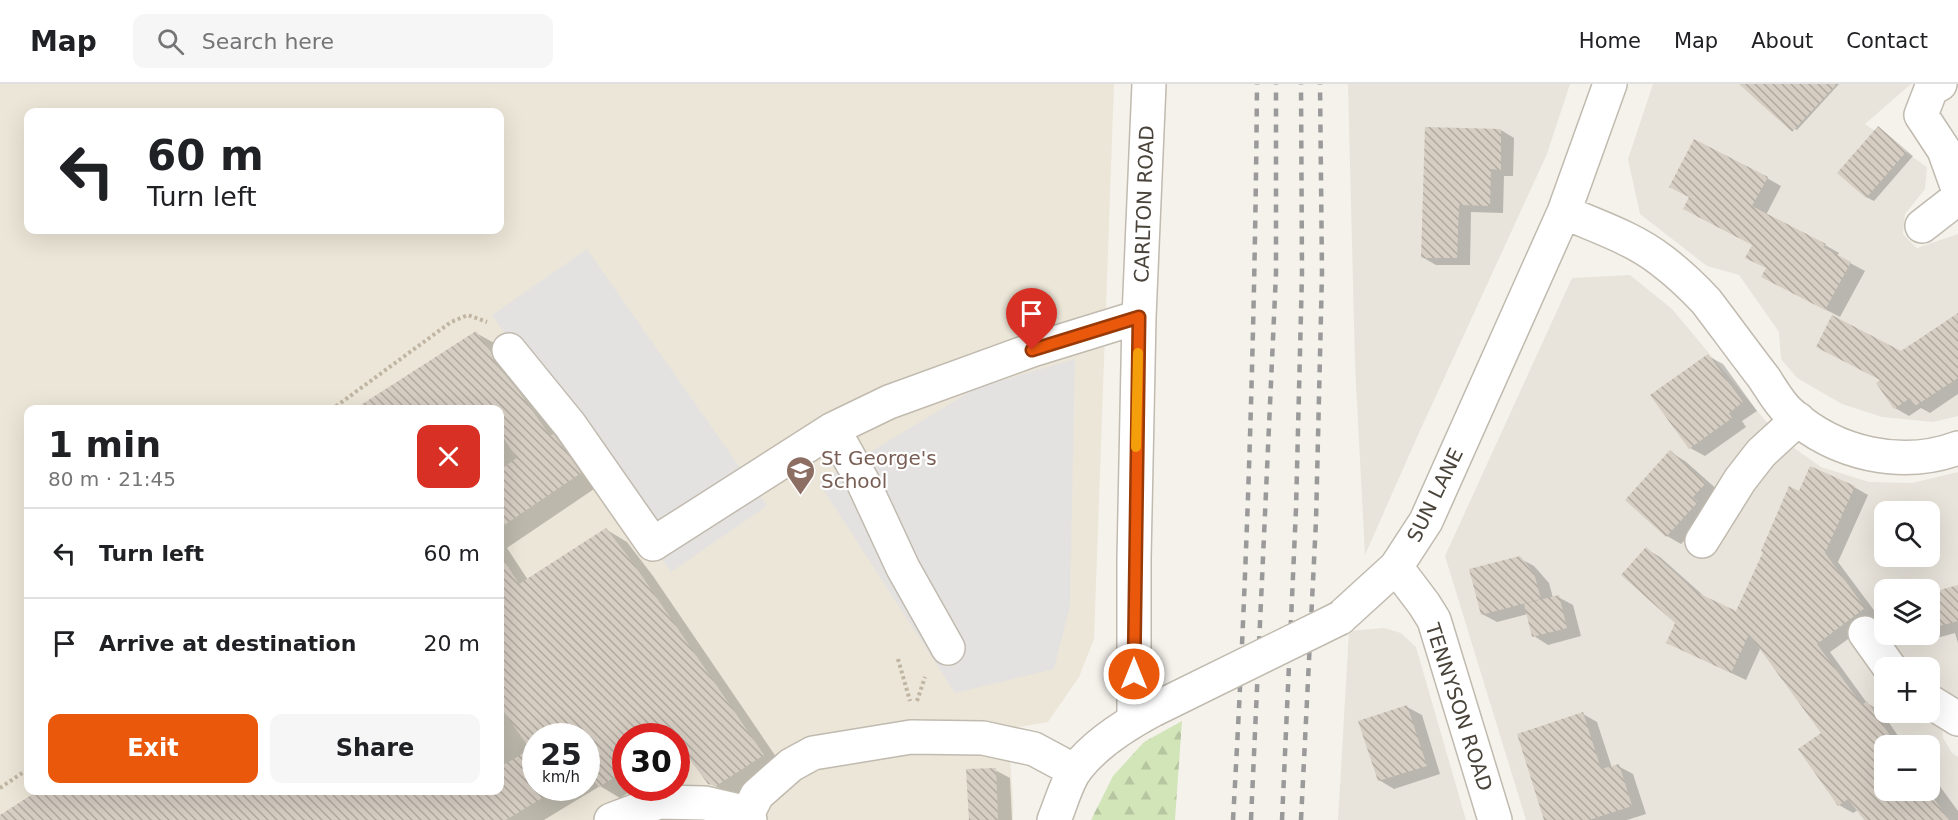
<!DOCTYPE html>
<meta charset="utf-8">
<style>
body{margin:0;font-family:"DejaVu Sans",sans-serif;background:#f6f6f6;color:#202124;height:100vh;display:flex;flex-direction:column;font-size:22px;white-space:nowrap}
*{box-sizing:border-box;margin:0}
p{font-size:20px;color:#757577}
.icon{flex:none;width:33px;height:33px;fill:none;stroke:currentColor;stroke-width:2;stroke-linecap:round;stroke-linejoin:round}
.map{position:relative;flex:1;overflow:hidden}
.drawer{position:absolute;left:24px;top:321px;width:480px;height:390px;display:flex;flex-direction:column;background:#fff;border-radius:12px;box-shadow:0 6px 24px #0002}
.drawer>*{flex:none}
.guide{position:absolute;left:24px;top:24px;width:480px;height:126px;border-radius:12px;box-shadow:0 6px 24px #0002;background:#fff;color:#202124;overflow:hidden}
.buttons{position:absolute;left:1874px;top:417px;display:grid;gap:12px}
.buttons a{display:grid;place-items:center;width:66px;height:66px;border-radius:12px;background:#fff;box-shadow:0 6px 24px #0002;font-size:30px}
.speed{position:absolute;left:522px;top:639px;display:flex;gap:12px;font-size:30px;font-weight:700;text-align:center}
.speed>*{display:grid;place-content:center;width:78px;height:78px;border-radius:50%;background:#fff;box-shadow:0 6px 24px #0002;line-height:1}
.speed small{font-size:15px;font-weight:400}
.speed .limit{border:9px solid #d22;background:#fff;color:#111}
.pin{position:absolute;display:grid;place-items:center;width:51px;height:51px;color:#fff;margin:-62px -26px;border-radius:50% 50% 50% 0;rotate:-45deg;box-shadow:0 0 6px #0007}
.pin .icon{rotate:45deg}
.me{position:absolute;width:66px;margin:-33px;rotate:0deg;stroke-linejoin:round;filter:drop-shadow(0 0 4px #0008)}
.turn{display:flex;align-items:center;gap:21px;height:126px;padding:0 24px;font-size:27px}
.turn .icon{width:78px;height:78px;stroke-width:2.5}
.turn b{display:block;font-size:42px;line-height:51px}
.round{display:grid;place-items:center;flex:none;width:63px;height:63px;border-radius:12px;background:#f6f6f6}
.overview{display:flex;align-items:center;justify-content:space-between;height:102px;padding:0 24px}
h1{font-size:36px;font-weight:700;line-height:45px}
.action{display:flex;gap:12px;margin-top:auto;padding:12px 24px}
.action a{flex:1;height:69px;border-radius:12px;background:#ea580c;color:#fff;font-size:24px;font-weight:700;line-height:69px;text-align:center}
.action a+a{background:#f6f6f6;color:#202124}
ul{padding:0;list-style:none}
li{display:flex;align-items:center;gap:18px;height:90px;padding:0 24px;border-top:2px solid #e0e0e0}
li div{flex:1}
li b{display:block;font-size:22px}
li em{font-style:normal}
header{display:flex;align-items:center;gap:36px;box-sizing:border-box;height:84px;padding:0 30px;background:#fff;border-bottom:2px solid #e0e0e0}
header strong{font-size:28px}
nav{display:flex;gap:33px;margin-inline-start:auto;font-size:21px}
.search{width:420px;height:54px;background:#f6f6f6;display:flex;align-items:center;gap:15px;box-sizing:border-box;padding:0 21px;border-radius:12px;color:#757577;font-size:22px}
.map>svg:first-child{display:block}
.residential{fill:#e8e4db;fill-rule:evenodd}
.education{fill:#ece6d8;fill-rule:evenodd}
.forest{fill:url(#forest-firs)}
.parking{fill:#e4e2e0}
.shadow{fill:#0003;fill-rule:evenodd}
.building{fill:url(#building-back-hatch)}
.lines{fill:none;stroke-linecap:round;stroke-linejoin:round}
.minor-casing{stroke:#c0baaf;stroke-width:36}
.path{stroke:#c0b5a2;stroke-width:4;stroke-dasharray:3 3;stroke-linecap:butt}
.minor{stroke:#fff;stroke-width:33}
.rail{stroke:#9a9a9a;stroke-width:4.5;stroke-dasharray:8 8;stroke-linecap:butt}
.minor-bridge-casing{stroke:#c0baaf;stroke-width:36;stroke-linecap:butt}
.minor-bridge{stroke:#fff;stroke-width:33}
.route-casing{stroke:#983908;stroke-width:15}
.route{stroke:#ea580c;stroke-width:10}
.slow{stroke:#f59e0b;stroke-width:10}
.labels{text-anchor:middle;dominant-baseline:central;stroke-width:4.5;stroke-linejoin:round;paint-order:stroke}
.street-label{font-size:20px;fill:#49433a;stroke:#fff}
.education-label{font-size:20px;fill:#785e54;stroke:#fff;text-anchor:start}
</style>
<header>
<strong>Map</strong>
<div class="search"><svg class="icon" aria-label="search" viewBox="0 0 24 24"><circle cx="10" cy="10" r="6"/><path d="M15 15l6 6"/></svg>Search here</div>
<nav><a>Home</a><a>Map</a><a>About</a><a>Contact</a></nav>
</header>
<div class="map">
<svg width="1958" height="736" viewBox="0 0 1958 736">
<defs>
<pattern id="forest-firs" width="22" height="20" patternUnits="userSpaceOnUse" patternTransform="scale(1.5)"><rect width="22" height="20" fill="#d2e5b9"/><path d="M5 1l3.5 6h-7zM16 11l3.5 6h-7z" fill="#b6c6a0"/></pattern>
<pattern id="building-back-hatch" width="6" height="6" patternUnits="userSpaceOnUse" patternTransform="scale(1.5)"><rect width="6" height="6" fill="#d6cec3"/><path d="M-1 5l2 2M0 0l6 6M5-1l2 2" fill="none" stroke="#b0a99f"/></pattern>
</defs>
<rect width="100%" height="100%" fill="#f5f2ec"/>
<!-- residential -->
<path class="residential" d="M1348 0H1570L1547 70 1418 351 1365 471 1355 280Z
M1653 0H1911L1865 40 1927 83 1925 105 1905 130 1903 150 1917 164 1958 150V332L1933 338 1882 333 1842 320 1797 294 1781 275 1779 248 1739 191 1707 182 1640 130 1628 75Z
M1630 191 1672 225 1780 354 1821 383 1869 398 1912 399 1958 388V615L1945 626 1942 638 1943 654 1952 669 1958 673V736H1526L1445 472 1572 194ZM1884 428H1929V472H1884ZM1884 506H1929V550H1884ZM1884 584H1929V628H1884ZM1884 662H1929V706H1884Z
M1384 544 1401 549 1416 563 1466 736H1338L1349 547Z"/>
<!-- education -->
<path class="education" d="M0 0H1114L1094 555 1079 593 1048 638 1002 646 1010 675 1013 715V736H0ZM28 28H500V146H28ZM28 326H500V706H28ZM536 652H586V704H536ZM626 652H676V704H626Z"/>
<!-- forest -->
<path class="forest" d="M1182 637 1175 736H1091L1113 692 1144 658Z"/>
<!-- parking -->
<path class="parking" d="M587 165 767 422 671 488 492 231Z
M1075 275 1070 522 1054 585 955 609 819 399 976 304Z"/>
<!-- shadow -->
<path class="shadow" d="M1759 0H1839L1797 46 1782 37Z
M1879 44 1913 72 1874 117 1866 113Z
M1501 46 1514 54 1513 92H1504L1503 129 1471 128 1470 181H1436L1422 173Z
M1767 94 1781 102 1766 131 1825 161 1839 169 1837 172 1865 187 1840 233 1778 201 1754 161 1699 133Z
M1958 230V310L1930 329 1921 324 1909 332 1895 324 1901 268Z
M476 249 496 260 600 401 507 464 528 496 607 446 627 458 653 492 783 683 737 713 709 699 688 670 676 677V652H626V704H636L620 714 600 702 544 736H0V733L500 706V326ZM536 652H586V704H536Z
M1708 272 1723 280 1757 327 1742 337 1746 343 1705 372 1690 364Z
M1670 368 1685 377 1720 408 1712 427 1681 460 1667 452Z
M1854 403 1868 411 1838 478 1879 533 1830 568 1867 619 1881 627 1905 662H1884V706H1929V693L1936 697 1958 727V736H1865L1858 726 1853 729 1839 721 1823 649 1761 563 1746 596 1668 559 1677 539 1646 465 1660 473 1706 514 1737 529 1800 409Z
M1519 474 1534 482 1549 499 1553 514 1558 513 1573 521 1581 552 1548 561 1534 552 1528 530 1497 538 1482 530Z
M1958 502V559L1955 549 1911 561 1897 553 1896 550H1929V510Z
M1407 623 1422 631 1440 690 1394 705 1379 696Z
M1583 630 1597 638 1612 684 1618 682 1633 690 1646 730 1627 736H1546Z
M995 686 1010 694 1012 736H970Z"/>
<!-- building -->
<path class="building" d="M1739 0H1837L1792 48Z
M1878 42 1907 67 1866 114 1837 89Z
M1425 43 1501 45V86L1491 85 1490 122 1459 121 1457 174H1421Z
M1694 55 1768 93 1752 122 1826 160 1823 163 1851 178 1825 226 1761 193 1766 184 1745 174 1752 161 1683 125 1689 113 1669 103Z
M1958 229V294L1915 322 1910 314 1894 325 1876 299 1880 296 1816 263 1832 231 1901 267Z
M476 247 491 268 494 278 520 309 550 352 553 350 555 352 581 389 500 444V386L517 374 500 349V326H353Z
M1708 270 1743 318 1729 329 1732 334 1689 365 1650 311Z
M1670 366 1706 399 1693 413 1698 418 1666 453 1625 416Z
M1810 382 1855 402 1825 469 1865 524 1817 560 1862 621 1867 617 1897 662H1884V706H1928L1949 736H1864L1848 715 1838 722 1798 665 1821 649 1749 550 1731 589 1666 559 1675 539 1621 491 1646 463 1696 508 1736 527 1763 468 1761 467 1789 402 1799 407Z
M606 444 633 479 764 671 716 702 708 700 676 657V652H626V686L599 703 586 687V652H536V704H559L506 736H0V731L39 706H500V683L530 665 500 622V470L519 500Z
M1520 472 1534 489 1541 515 1481 531 1469 485Z
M1958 501V537L1929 545V509Z
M1559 511 1567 544 1532 553 1524 520Z
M1407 621 1427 682 1378 697 1358 637Z
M1583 628 1601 685 1619 680 1632 722 1589 736H1544L1517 650Z
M996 684 998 736H969L966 685Z"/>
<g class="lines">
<defs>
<path id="minor" d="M1940 0 1931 5 1921 31 1944 66 1958 105
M1564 128C1596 142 1633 154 1661 176 1677 188 1692 202 1706 217 1725 242 1744 268 1764 294 1772 306 1780 321 1791 330 1836 370 1902 385 1958 364
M1922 142 1958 114
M509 266 570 341 653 460 833 345 889 318 1032 266 1139 233
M833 345 864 400 903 484 948 564
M1702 457 1740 396 1761 369 1798 335
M1396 483 1424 520 1434 536 1495 736
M1340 534 1396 483 1426 437 1564 128 1610 0
M1865 549 1890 584
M1929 617 1958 635
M1134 636V475L1139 233 1149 0
M611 736 659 718 705 719 748 729
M750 736 748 729 757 711 791 681 813 669 911 653 983 654 1034 665 1075 687
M1054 736C1061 720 1066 699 1076 685 1095 660 1125 641 1153 626"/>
</defs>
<!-- minor casing -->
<use href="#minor" class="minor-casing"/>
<!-- path -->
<path class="path" d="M331 326 451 238 468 231 487 238
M898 575 910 617
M917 617 925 593
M0 704 28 685"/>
<!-- minor -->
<use href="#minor" class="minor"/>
<!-- rail -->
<path class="rail" d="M1233 736C1247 491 1255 246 1257 0
M1251 736 1276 189V0
M1282 736 1296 425 1302 189 1301 0
M1301 736 1316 437 1322 189 1320 0"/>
<defs>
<path id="minor-bridge" d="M1153 626 1340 534"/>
</defs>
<!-- minor-bridge casing -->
<use href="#minor-bridge" class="minor-bridge-casing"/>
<!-- minor-bridge -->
<use href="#minor-bridge" class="minor-bridge"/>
</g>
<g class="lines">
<defs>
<path id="route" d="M1032 266 1139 233 1134 590"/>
</defs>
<!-- route casing -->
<use href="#route" class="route-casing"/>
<!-- route -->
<use href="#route" class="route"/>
<!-- slow -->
<path class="slow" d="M1136 363 1138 269"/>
</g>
<!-- icons -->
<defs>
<symbol id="school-pin" viewBox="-11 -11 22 30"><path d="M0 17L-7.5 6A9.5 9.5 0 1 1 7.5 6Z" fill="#8d6e63" stroke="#fff"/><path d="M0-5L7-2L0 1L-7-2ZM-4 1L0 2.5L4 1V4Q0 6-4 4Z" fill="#fff"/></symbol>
</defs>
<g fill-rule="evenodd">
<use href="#school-pin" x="784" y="370" width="33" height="45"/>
</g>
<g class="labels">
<!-- street labels -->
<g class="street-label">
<text transform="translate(1144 120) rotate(-88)">CARLTON ROAD</text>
<text transform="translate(1435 411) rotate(-64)">SUN LANE</text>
<text transform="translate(1459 623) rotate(72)">TENNYSON ROAD</text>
</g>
<!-- education labels -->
<g class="education-label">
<text x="821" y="374">St George's<tspan x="821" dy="23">School</tspan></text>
</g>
</g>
</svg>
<div class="buttons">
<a><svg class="icon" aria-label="search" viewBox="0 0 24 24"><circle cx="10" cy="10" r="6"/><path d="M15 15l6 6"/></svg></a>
<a><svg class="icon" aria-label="layers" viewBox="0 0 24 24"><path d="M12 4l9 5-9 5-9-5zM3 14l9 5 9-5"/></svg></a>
<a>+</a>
<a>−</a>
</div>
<div class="speed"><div>25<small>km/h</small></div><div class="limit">30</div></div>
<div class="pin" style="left:1032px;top:266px;background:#d93025"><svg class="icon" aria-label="arrive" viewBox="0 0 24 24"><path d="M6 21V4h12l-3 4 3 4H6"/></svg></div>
<svg class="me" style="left:1134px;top:590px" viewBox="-20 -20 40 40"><circle r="17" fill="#ea580c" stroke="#fff" stroke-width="3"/><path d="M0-11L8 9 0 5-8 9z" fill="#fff"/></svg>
<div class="guide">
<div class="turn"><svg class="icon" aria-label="left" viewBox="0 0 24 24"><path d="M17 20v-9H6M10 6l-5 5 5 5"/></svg><div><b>60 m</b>Turn left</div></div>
</div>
<section class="drawer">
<div class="overview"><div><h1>1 min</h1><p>80 m · 21:45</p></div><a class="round" style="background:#d93025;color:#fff"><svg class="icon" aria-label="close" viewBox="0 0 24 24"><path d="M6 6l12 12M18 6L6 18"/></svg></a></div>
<ul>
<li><svg class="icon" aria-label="left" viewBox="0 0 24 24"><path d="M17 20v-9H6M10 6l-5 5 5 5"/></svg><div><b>Turn left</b></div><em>60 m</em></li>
<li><svg class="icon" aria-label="arrive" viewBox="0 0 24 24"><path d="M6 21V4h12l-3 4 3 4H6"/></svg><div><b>Arrive at destination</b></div><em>20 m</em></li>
</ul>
<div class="action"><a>Exit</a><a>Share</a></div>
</section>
</div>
